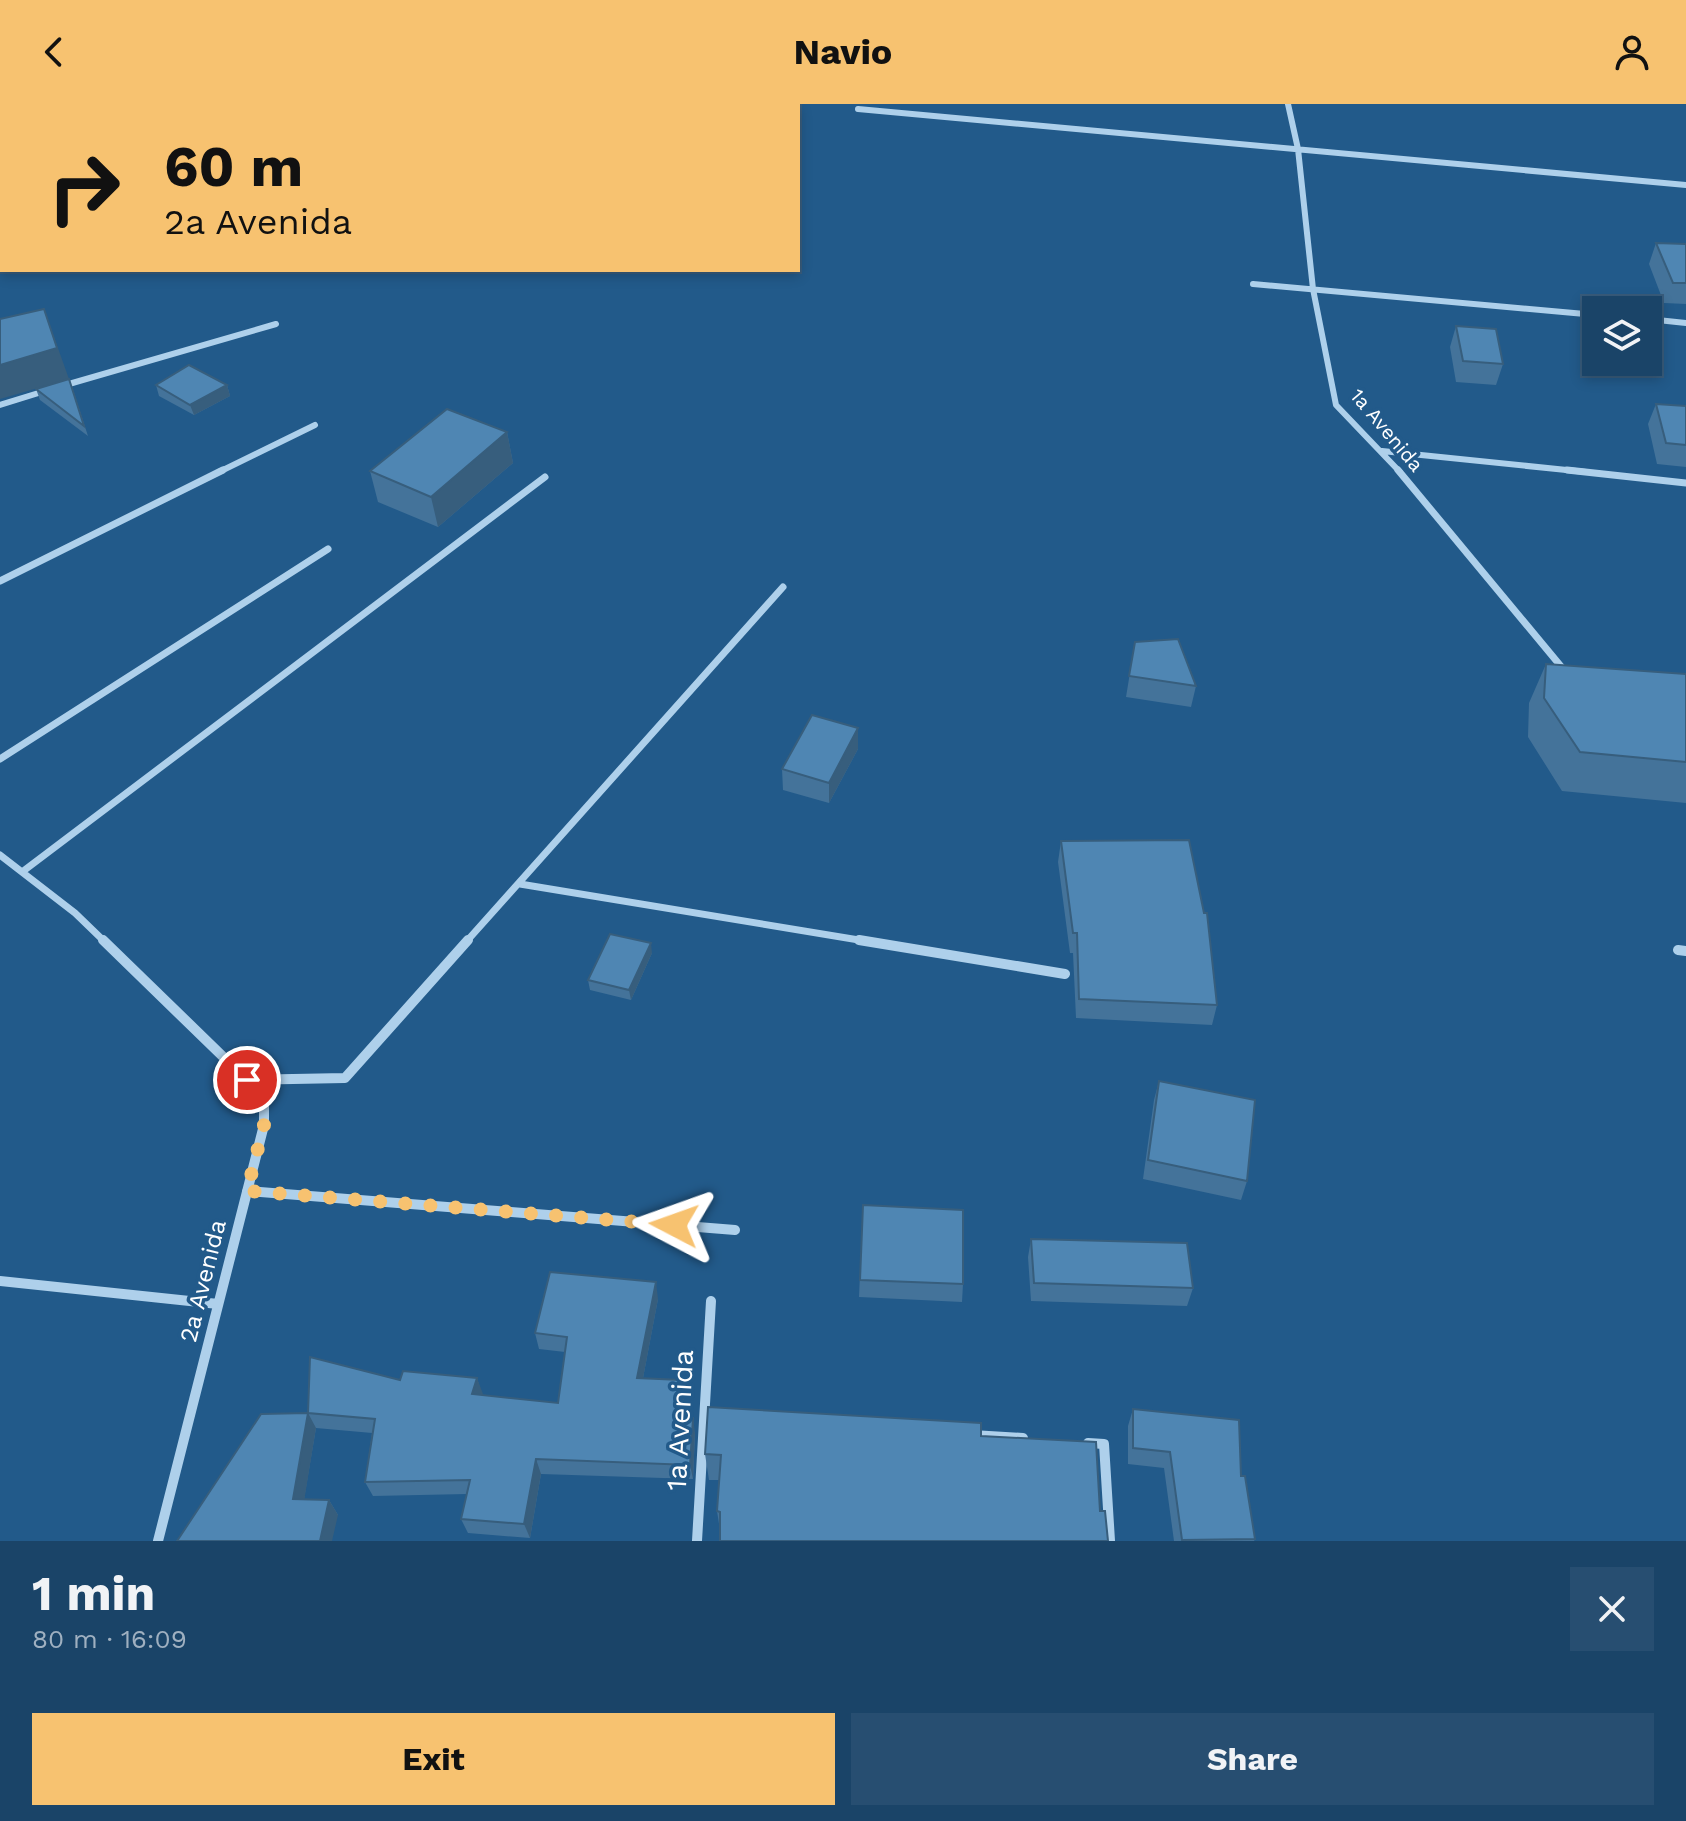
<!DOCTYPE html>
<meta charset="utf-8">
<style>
body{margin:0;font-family:"Work Sans",sans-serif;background:#274e71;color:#f1f3f6;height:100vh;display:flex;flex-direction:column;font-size:30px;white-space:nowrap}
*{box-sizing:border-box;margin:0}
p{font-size:26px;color:#9fb0c0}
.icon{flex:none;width:44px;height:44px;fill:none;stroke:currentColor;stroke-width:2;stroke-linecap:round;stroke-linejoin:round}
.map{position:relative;height:1437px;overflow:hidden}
.sheet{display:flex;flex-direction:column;background:#1a4468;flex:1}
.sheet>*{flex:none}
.guide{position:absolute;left:0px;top:0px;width:800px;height:168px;box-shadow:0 4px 12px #0003,0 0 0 2px #385c7c;background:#f7c270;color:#111;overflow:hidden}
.buttons{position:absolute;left:1582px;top:192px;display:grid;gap:16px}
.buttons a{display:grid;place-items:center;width:80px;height:80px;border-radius:0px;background:#1a4468;box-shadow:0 4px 12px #0003,0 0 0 2px #385c7c;font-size:40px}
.pin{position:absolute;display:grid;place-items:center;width:68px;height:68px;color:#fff;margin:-34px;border:4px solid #fff;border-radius:50%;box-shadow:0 2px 8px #0007}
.me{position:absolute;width:88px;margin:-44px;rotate:274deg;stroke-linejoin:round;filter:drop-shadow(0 0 6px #0008)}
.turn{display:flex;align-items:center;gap:28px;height:168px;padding:0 32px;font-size:36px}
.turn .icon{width:104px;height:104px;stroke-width:2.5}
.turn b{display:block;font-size:56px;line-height:68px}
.round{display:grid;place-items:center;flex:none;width:84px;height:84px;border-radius:0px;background:#274e71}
.headline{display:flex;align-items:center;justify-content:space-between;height:136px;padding:0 32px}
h1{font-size:48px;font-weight:700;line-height:60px}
.primary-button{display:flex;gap:16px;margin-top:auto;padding:16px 32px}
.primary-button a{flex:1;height:92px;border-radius:0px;background:#f7c270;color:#111;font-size:32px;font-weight:700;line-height:92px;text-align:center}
.primary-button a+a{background:#274e71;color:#f1f3f6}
header{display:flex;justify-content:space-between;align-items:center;height:104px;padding:0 32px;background:#f7c270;color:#111;font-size:36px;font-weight:700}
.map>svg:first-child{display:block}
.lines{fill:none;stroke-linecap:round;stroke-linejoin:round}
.street-far2{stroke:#aed0eb;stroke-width:6}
.street-far1{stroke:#aed0eb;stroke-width:7}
.street{stroke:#aed0eb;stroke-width:10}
.wall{fill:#44739a}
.shaded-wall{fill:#375e7d}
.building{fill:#4f86b3;stroke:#375e7d;stroke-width:2}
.route{stroke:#f7c270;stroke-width:14;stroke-dasharray:0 25.2}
.labels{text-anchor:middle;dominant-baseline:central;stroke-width:7;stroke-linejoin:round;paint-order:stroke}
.far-street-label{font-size:20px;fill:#fff;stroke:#225a8a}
.street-label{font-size:24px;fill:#fff;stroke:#225a8a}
.near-street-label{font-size:28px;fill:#fff;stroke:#225a8a}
</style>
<header><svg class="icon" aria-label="back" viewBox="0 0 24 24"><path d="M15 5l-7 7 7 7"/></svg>Navio<svg class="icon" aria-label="person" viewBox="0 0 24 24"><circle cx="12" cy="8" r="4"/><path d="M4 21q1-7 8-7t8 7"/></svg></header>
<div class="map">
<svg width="1686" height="1437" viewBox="0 0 1686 1437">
<rect width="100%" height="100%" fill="#225a8a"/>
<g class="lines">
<!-- street-far2 -->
<path class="street-far2" d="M1288 0 1298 45 1313 185 1336 301 1400 368
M858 5 1686 81
M1253 180 1596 211
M1648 215 1686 219
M62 282 276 220
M0 301 45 287
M1382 347 1586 368
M219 368 315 321"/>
<!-- street-far1 -->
<path class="street-far1" d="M1398 366 1564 566
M1567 366 1686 379
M0 477 223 366
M0 655 328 445
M0 751 75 809 105 838
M22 768 545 373
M520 780 871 838
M466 838 783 483"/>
<!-- street -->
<path class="street" d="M103 836 247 976 264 1001V1021L158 1437
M859 836 1065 870
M1678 846 1686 847
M247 976 345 974 468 836
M247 1087 735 1126
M0 1177 218 1200
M972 1331 1023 1334
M1088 1339 1104 1340 1110 1437
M697 1437 711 1197"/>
</g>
<!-- wall -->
<path class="wall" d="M1656 139 1686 140V200L1664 199 1649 160Z
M1456 222 1503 260 1496 281 1456 278 1450 243Z
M156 281H227L230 292 194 311 159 292Z
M36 285 73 286 88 332 40 296Z
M1656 300 1686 302V363L1657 360 1648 320Z
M507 328 513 359 438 423 378 398 370 367Z
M1135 538 1196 582 1191 603 1126 593Z
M1546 560 1686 570V699L1562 687 1528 633 1529 599Z
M858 624V645L829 699 783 686 782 665Z
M1061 737 1217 901 1212 921 1076 914 1073 849H1070L1058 758Z
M652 849 631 896 590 886 588 876Z
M1159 977 1247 1077 1241 1096 1143 1075 1154 996Z
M863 1101 963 1180 962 1198 859 1193Z
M1031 1135 1193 1184 1187 1202 1031 1197 1028 1153Z
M658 1195 643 1274 684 1291 682 1313 695 1329 693 1375 541 1370 530 1434 468 1429 461 1415 467 1390 373 1392 365 1378 372 1329 316 1324 304 1395 329 1396 338 1411 177 1437 308 1309 400 1276 477 1274 482 1291 558 1299 565 1248 539 1245 535 1229Z
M1133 1305 1241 1372 1255 1435 1254 1437H1174L1164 1364 1128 1360V1322Z
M981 1332 1100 1407 720 1426 717 1407 719 1376H709L705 1350Z"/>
<!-- shaded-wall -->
<path class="shaded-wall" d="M44 205 69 275 0 295V261Z
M227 281 230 292 194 311 190 301Z
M507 328 513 359 438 423 431 393Z
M858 624V645L829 699V679Z
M651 839 652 849 631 896 629 886Z
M656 1178 658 1195 640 1290 637 1274Z
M477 1274 483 1290 478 1305 472 1290Z
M682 1276 684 1291 681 1328 678 1313Z
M308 1309 316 1324 302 1410 293 1395Z
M693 1314 695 1329 693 1375 690 1361Z
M536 1355 541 1370 530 1434 524 1420Z
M329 1396 338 1411 332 1437H320Z"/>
<!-- building -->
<path class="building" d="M1656 139 1686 140V179H1673Z
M44 205 57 244 0 261V215Z
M1456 222 1496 225 1503 260 1463 257Z
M189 261 227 281 190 301 156 281Z
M69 275 84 322 36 285Z
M1656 300 1686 302V341L1666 339Z
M447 305 507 328 431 393 370 367Z
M1178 535 1196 582 1129 572 1135 538Z
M1546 560 1686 570V658L1580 648 1544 594Z
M812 611 858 624 829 679 782 665Z
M1189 736 1204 809H1207L1217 901 1079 895 1077 829H1073L1061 737Z
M610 830 651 839 629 886 588 876Z
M1159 977 1255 996 1247 1077 1148 1056Z
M863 1101 963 1106V1180L860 1176Z
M1031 1135 1187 1139 1193 1184 1034 1179Z
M550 1168 656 1178 637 1274 682 1276 678 1313 693 1314 690 1361 536 1355 524 1420 461 1415 470 1376 365 1378 375 1315 308 1309 310 1253 400 1276 403 1267 477 1274 472 1290 558 1299 567 1233 535 1229Z
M708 1303 981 1319V1332L1096 1338 1100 1407H1105L1108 1437H720V1408L717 1407 721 1351 705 1350Z
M1133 1305 1239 1316 1241 1372H1245L1255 1435 1182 1436 1170 1348 1133 1344Z
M308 1309 293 1395 329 1396 320 1437H177L261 1310Z"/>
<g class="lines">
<!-- route -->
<path class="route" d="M247 976 264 1001V1021L247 1087 674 1121"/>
</g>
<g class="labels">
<!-- far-street labels -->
<g class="far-street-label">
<text transform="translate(1387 326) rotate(50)">1a Avenida</text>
</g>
<!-- street labels -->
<g class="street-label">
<text transform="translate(203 1177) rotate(-76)">2a Avenida</text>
</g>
<!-- near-street labels -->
<g class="near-street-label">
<text transform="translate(680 1316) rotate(-87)">1a Avenida</text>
</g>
</g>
</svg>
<div class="buttons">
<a><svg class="icon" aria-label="layers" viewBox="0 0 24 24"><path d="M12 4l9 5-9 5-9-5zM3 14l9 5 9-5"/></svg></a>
</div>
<div class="pin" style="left:247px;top:976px;background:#d93025"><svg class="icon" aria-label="arrive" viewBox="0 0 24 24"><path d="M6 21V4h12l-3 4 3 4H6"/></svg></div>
<svg class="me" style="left:674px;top:1121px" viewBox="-20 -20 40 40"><path d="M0-17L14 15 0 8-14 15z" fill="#f7c270" stroke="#fff" stroke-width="4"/></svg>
<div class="guide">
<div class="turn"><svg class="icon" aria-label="right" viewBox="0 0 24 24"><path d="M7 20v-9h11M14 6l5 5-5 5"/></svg><div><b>60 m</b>2a Avenida</div></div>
</div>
</div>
<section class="sheet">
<div class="headline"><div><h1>1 min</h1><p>80 m · 16:09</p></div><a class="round"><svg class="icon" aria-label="close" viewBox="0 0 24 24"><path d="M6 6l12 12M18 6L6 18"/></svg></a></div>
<div class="primary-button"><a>Exit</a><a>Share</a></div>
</section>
